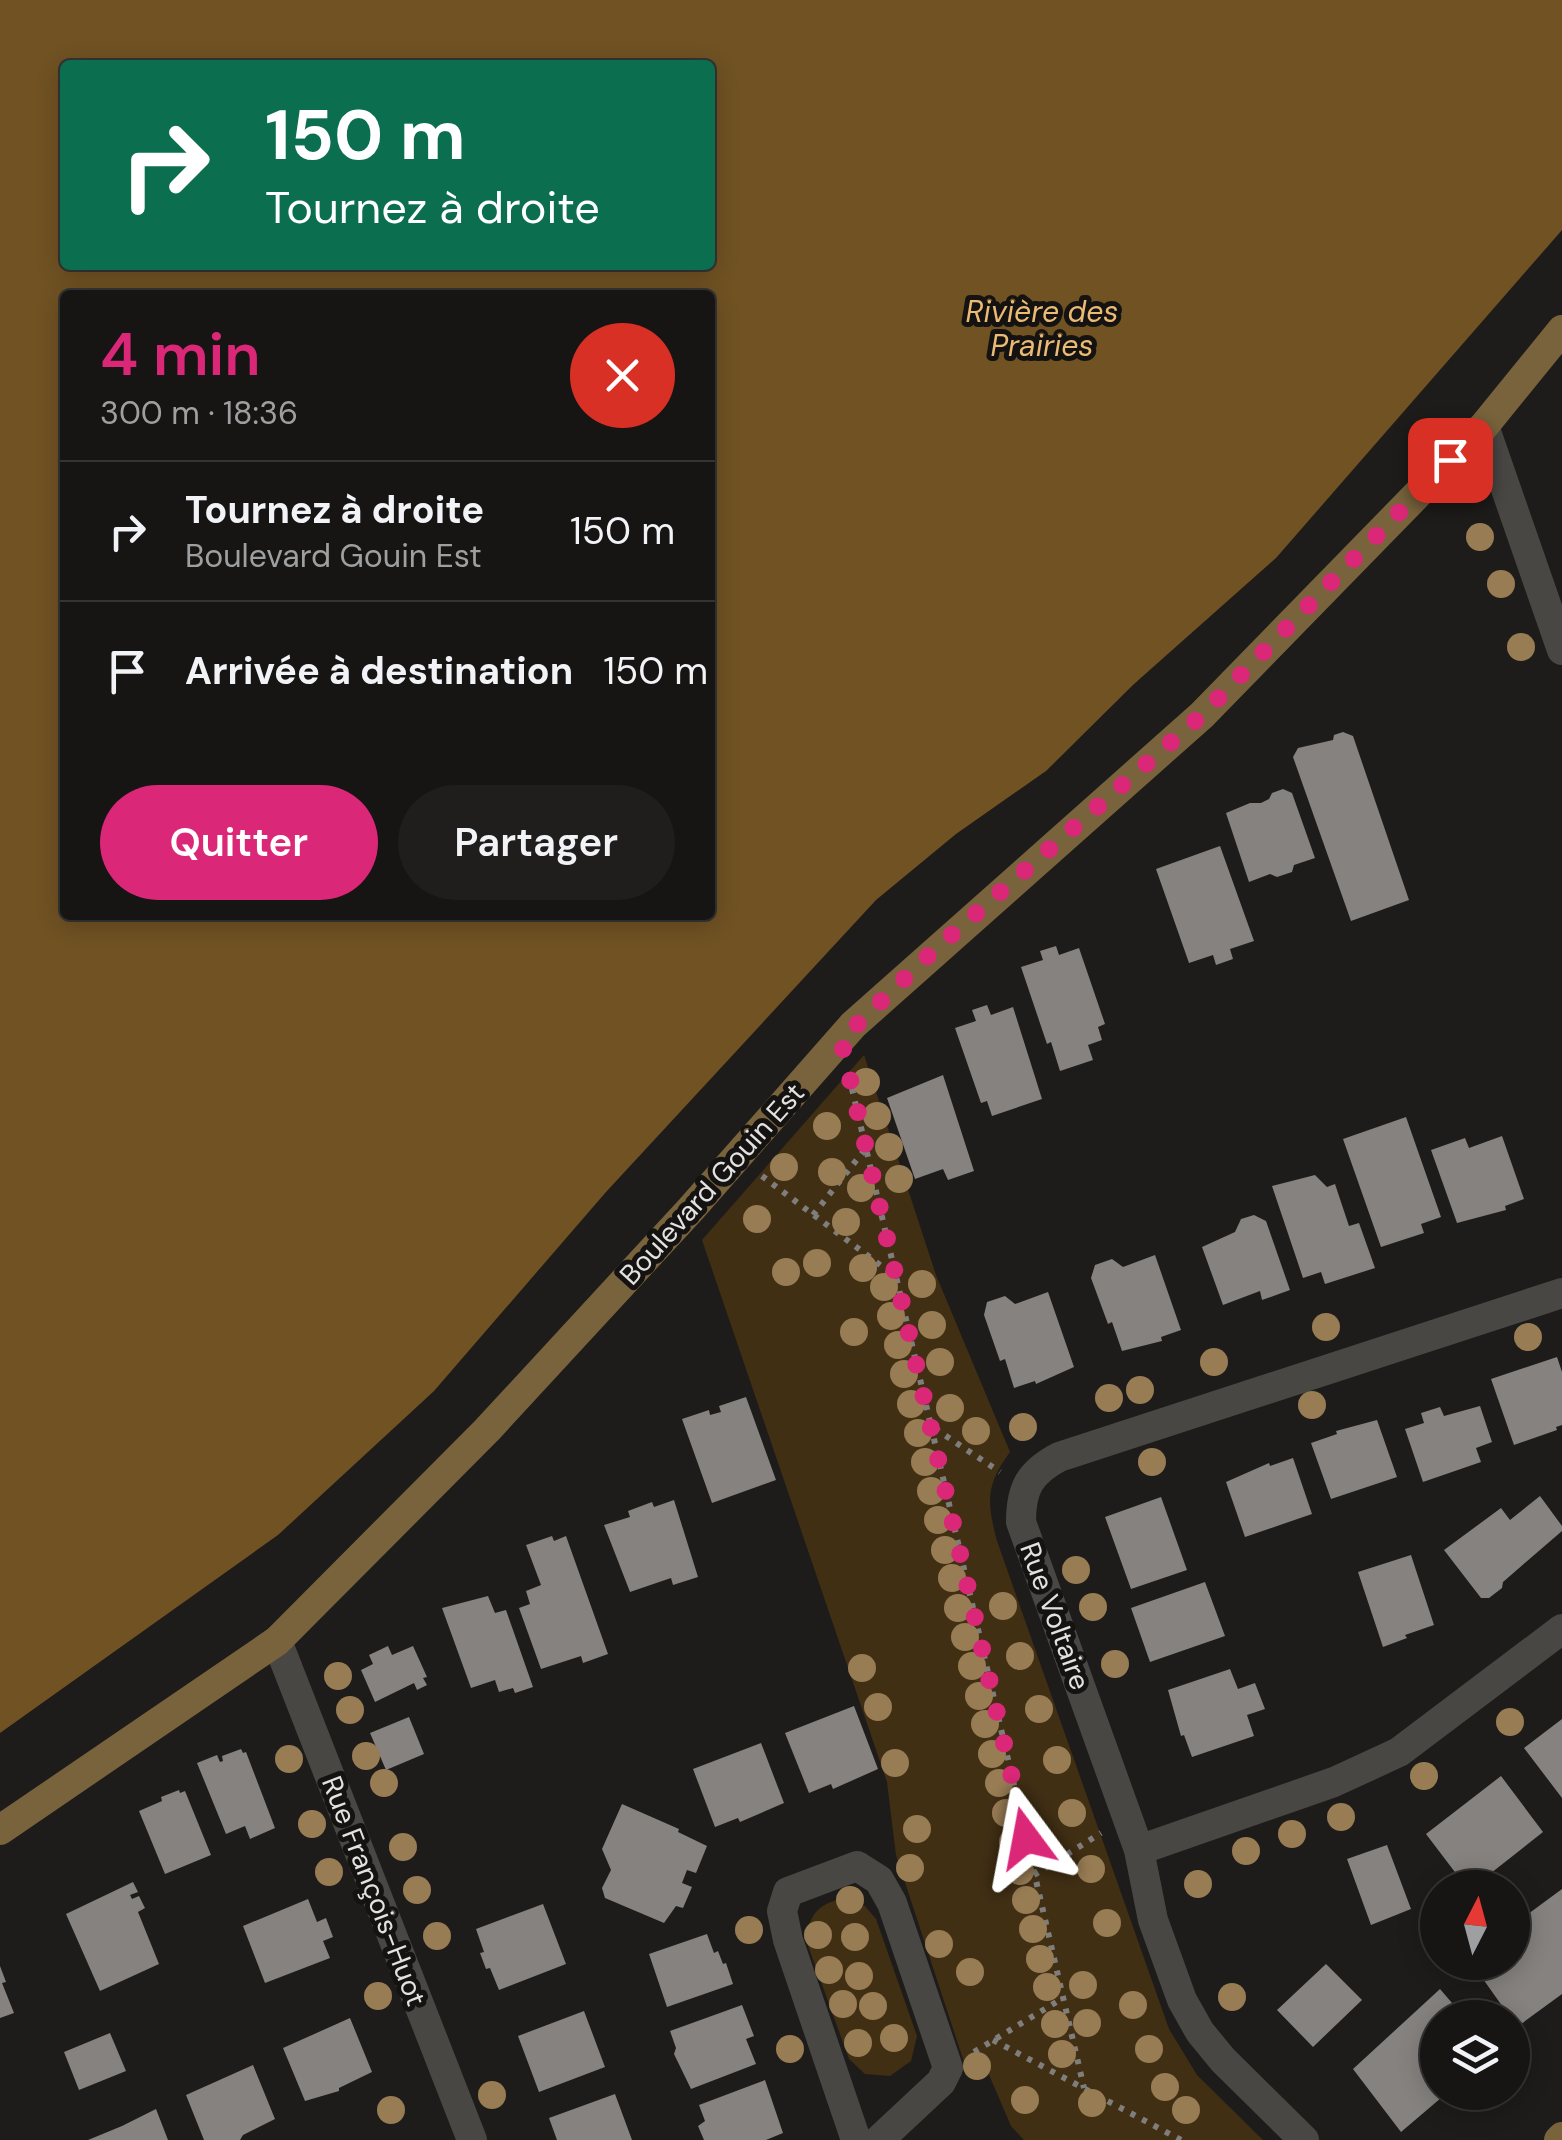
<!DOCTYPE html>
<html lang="fr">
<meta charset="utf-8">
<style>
body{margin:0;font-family:"DM Sans",sans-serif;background:#1f1e1d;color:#f1f3f6;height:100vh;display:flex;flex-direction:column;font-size:38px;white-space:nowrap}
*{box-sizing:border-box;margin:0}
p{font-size:32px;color:#9e9fa0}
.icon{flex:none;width:55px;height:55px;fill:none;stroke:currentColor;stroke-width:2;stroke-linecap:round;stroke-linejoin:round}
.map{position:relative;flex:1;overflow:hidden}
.drawer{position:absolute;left:60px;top:290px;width:655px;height:630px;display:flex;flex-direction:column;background:#161514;border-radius:10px;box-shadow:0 5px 25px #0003,0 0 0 2px #353434}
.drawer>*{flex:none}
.banner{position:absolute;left:60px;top:60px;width:655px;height:210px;border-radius:10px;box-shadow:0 5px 25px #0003,0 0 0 2px #353434;background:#0b6e4f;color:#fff;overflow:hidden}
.needle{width:65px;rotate:6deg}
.buttons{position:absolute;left:1420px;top:1870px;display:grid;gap:20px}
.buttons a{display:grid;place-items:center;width:110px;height:110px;border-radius:50%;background:#161514;box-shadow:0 5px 25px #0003,0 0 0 2px #353434;font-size:50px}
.pin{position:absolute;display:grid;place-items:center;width:85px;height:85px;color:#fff;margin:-42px;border-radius:20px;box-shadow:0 5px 15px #0006}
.me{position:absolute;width:110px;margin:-55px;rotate:347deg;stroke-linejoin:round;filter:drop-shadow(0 0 8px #0008)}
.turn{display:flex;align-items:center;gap:35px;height:210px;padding:0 40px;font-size:45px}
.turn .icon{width:130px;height:130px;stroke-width:2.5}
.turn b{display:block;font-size:70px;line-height:85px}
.round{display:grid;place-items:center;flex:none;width:105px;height:105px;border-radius:52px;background:#1f1e1d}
.overview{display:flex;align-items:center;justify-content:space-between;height:170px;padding:0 40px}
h1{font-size:60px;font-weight:600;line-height:75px;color:#db2777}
.cta{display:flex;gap:20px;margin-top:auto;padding:20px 40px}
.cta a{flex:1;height:115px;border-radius:60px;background:#db2777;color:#fff;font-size:40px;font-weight:600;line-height:115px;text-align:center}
.cta a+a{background:#1f1e1d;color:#f1f3f6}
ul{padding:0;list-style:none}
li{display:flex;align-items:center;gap:30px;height:140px;padding:0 40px;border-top:2px solid #353434}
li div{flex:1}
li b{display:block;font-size:38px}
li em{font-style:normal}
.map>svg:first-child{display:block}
.green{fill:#412f14}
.water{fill:#705223;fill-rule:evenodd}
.building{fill:#85827f}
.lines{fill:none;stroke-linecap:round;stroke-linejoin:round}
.path{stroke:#807e7c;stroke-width:6;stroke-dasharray:5 8;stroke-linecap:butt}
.street{stroke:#494744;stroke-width:30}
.secondary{stroke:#79633c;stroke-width:30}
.tree{fill:#987c54}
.route{stroke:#db2777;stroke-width:18;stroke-dasharray:0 32.4}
.labels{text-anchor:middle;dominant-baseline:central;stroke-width:10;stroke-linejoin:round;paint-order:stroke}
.street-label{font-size:28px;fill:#e3e2e0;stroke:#151311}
.water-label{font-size:30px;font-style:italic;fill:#ebba74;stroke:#151311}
</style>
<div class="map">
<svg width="1562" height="2140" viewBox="0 0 1562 2140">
<rect width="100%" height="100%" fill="#1e1c1a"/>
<!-- green -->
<path class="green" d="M864 1055 936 1275 1010 1452C985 1486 987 1502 997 1541L1169 2029 1197 2075 1263 2140H1024L1011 2126 981 2056 965 2065 896 1855 887 1782 702 1240Z
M845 1899 865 1906 876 1919 917 2036 911 2061 890 2076 865 2074 849 2059 807 1943C806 1918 819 1901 845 1899Z"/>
<!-- water -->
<path class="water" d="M0 0H1562V230L1276 558 1134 684 1046 771 956 834 876 900 606 1192 434 1391 278 1535 0 1733ZM65 65H710V265H65ZM65 295H710V915H65Z"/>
<!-- building -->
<path class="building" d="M1343 732 1353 736 1409 900 1351 921 1293 757 1298 748 1333 740 1334 735Z
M1283 789 1292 793 1315 858 1294 865 1292 872 1277 877 1270 874 1249 882 1226 813 1250 803H1261L1269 799 1272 793Z
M1220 846 1254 941 1230 949 1233 959 1216 965 1213 955 1189 963 1156 869Z
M1056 946 1059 955 1079 948 1105 1024 1098 1027 1102 1040 1088 1045 1093 1060 1060 1071 1051 1042 1047 1044 1021 967 1043 960 1040 951Z
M987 1005 991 1015 1013 1007 1042 1099 992 1116 987 1101 981 1103 955 1028 976 1021 972 1010Z
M943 1075 974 1171 948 1180 943 1169 915 1179 887 1098Z
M1406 1117 1441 1217 1421 1224 1424 1233 1381 1247 1343 1139Z
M1502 1136 1524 1199 1505 1206 1506 1210 1457 1223 1431 1150 1465 1138 1469 1148Z
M1315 1175 1327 1187 1335 1184 1349 1226 1359 1223 1375 1268 1325 1284 1321 1272 1303 1278 1272 1186Z
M1254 1215 1266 1221 1290 1290 1262 1300 1260 1291 1223 1305 1202 1247 1235 1232 1241 1219Z
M1155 1255 1181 1330 1161 1337 1162 1341 1122 1351 1112 1322 1108 1324 1091 1278 1095 1265 1112 1259 1123 1267Z
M1048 1292 1074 1367 1036 1384 1035 1381 1014 1388 1005 1359 1000 1361 984 1315 987 1302 1005 1296 1015 1304Z
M1557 1357 1562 1372V1425L1556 1427 1557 1430 1514 1445 1491 1379Z
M746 1397 776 1480 712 1503 682 1419 709 1410 710 1415 721 1412 719 1406Z
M1480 1406 1492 1442 1476 1448 1481 1462 1423 1482 1405 1429 1424 1423 1421 1413 1440 1407 1444 1416Z
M1377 1420 1397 1477 1331 1499 1311 1443 1337 1434 1336 1431Z
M1293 1458 1312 1514 1245 1537 1226 1482 1269 1463 1270 1466Z
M1540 1496 1562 1526V1531L1503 1582 1502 1588 1489 1598H1481L1444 1550 1501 1508 1510 1520Z
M1161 1497 1187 1570 1131 1589 1105 1517Z
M674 1500 698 1577 673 1585 671 1578 630 1592 604 1525 630 1517 628 1511 652 1502 654 1507Z
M552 1536 554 1541 566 1536 608 1654 583 1663 581 1656 541 1669 519 1608 530 1604 526 1591 541 1585 526 1545Z
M1411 1555 1434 1625 1405 1635 1407 1638 1383 1647 1358 1572Z
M1205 1582 1225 1636 1150 1662 1131 1608Z
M488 1596 495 1613 506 1610 533 1687 515 1693 513 1688 499 1692 495 1680 471 1688 442 1608Z
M388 1646 392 1655 413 1646 427 1677 423 1678 427 1685 417 1690 414 1683 375 1702 361 1670 373 1664 369 1655Z
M1230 1669 1238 1689 1255 1683 1265 1709 1247 1715 1254 1736 1192 1757 1184 1735 1181 1736 1168 1690Z
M854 1706 878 1769 833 1789 831 1784 809 1793 785 1733Z
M409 1717 424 1754 386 1770 370 1733Z
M1562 1719V1798L1524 1748Z
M761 1743 784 1803 740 1822 738 1818 715 1827 693 1769Z
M241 1749 243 1753 246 1752 275 1828 250 1839 245 1826 226 1834 197 1763 217 1755 220 1762 223 1761 222 1756Z
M1501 1776 1543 1832 1472 1888H1467L1426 1834Z
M179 1790 180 1793 185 1791 211 1855 165 1874 139 1811 162 1801 161 1797Z
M622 1804 679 1829 678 1832 707 1846 696 1873 687 1870 682 1883 692 1887 683 1908 676 1906 664 1923 605 1898 602 1888 611 1870 602 1849Z
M1387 1845 1411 1909 1371 1925 1347 1859Z
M133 1882 138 1892 130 1895 132 1899 139 1896 145 1908 138 1912 159 1964 100 1991 66 1914Z
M1562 1889V1994L1517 2027 1471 1962H1512V1926Z
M308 1899 317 1922 326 1918 333 1937 323 1941 330 1958 265 1983 243 1926Z
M543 1904 566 1964 499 1990 490 1968 486 1969 480 1953 484 1952 476 1929Z
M707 1934 714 1953 718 1951 723 1964 726 1963 733 1984 667 2007 649 1954Z
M1326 1964 1362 2000 1313 2047 1277 2010Z
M0 1966 6 1982 2 1983 14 2013 0 2018Z
M1440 1989 1465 2018H1438V2092H1448L1401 2132 1353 2069Z
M742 2005 754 2036 746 2039 756 2064 691 2089 674 2054 676 2048 670 2031Z
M584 2011 605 2067 539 2092 518 2036Z
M350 2018 372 2072 339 2088V2091L305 2101 283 2048Z
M110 2033 126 2071 79 2090 64 2052Z
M253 2065 275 2119 243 2135 240 2140H204L186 2095Z
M765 2080 783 2133 766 2140H704L698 2126 705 2121 699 2105Z
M615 2094 632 2140H557L549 2118Z
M156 2109 168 2140H88L122 2126Z"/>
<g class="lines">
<!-- path -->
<path class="path" d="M849 1076 931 1426 1000 1472
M762 1176 896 1277
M813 1215 866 1148
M931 1426 1084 2088
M1034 1875 1101 1833
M993 2040 1181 2140
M974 2052 1063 1998"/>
<!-- street -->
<path class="street" d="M1484 426 1562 650
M277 1641 472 2140
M1139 1850 1334 1782 1399 1752 1562 1629
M856 2140 788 1940 782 1911 788 1892 857 1866 879 1880 892 1903 948 2068 941 2082 879 2140
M1304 2140 1223 2060 1200 2032 1182 2000 1153 1920 1139 1850 1021 1522C1021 1489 1029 1473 1059 1457L1562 1293"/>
<!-- secondary -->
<path class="secondary" d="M0 1830 277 1641 487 1430 691 1209 853 1025 1202 715 1484 426 1562 330
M1559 2140 1562 2137"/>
</g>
<!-- trees -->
<g class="tree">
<circle cx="1480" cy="537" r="14"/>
<circle cx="1501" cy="584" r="14"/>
<circle cx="1521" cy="647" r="14"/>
<circle cx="866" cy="1082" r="14"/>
<circle cx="877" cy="1116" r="14"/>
<circle cx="827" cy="1126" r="14"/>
<circle cx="889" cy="1147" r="14"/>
<circle cx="784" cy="1167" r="14"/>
<circle cx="832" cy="1172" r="14"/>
<circle cx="899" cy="1179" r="14"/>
<circle cx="861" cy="1188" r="14"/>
<circle cx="757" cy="1219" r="14"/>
<circle cx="846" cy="1222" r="14"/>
<circle cx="817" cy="1263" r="14"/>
<circle cx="863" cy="1268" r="14"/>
<circle cx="786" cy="1272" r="14"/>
<circle cx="922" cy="1284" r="14"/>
<circle cx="884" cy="1287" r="14"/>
<circle cx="891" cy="1316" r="14"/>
<circle cx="932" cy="1325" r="14"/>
<circle cx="1326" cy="1327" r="14"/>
<circle cx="854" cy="1332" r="14"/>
<circle cx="1528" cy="1337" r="14"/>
<circle cx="898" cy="1345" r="14"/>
<circle cx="940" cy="1362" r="14"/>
<circle cx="1214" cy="1362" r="14"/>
<circle cx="904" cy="1374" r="14"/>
<circle cx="1140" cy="1390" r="14"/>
<circle cx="1109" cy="1398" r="14"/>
<circle cx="911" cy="1404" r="14"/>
<circle cx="1312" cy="1405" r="14"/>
<circle cx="950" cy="1408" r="14"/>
<circle cx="1023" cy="1427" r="14"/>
<circle cx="976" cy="1431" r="14"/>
<circle cx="918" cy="1433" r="14"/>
<circle cx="925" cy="1462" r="14"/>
<circle cx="1152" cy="1462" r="14"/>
<circle cx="931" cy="1491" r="14"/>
<circle cx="938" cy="1520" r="14"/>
<circle cx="945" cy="1550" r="14"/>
<circle cx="1076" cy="1570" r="14"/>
<circle cx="952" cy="1578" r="14"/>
<circle cx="1003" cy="1606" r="14"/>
<circle cx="1093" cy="1607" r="14"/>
<circle cx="958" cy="1608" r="14"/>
<circle cx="965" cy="1637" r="14"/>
<circle cx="1020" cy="1656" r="14"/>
<circle cx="1115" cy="1664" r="14"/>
<circle cx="972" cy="1666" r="14"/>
<circle cx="862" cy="1668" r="14"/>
<circle cx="338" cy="1676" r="14"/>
<circle cx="979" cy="1696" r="14"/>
<circle cx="878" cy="1707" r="14"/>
<circle cx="1039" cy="1709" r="14"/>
<circle cx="350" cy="1710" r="14"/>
<circle cx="1510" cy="1722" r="14"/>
<circle cx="985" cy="1724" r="14"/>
<circle cx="992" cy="1754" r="14"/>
<circle cx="366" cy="1756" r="14"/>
<circle cx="289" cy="1759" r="14"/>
<circle cx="1057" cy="1760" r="14"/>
<circle cx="895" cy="1763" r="14"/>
<circle cx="1424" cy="1776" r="14"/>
<circle cx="384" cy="1783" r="14"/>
<circle cx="999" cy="1783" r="14"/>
<circle cx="1006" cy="1813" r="14"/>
<circle cx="1072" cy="1813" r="14"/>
<circle cx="1341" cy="1817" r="14"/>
<circle cx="312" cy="1824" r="14"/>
<circle cx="917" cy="1829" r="14"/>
<circle cx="1292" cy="1834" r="14"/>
<circle cx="1013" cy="1842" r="14"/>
<circle cx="403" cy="1847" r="14"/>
<circle cx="1246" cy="1851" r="14"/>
<circle cx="910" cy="1868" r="14"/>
<circle cx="1091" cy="1869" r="14"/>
<circle cx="1020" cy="1871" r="14"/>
<circle cx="329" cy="1872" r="14"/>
<circle cx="1198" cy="1884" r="14"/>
<circle cx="417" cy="1890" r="14"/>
<circle cx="850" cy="1900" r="14"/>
<circle cx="1026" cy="1900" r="14"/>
<circle cx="1107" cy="1923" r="14"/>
<circle cx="1033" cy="1929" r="14"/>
<circle cx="749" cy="1930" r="14"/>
<circle cx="818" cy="1935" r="14"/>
<circle cx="437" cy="1936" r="14"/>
<circle cx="855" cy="1937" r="14"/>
<circle cx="939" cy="1944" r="14"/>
<circle cx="1040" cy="1959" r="14"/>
<circle cx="829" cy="1970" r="14"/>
<circle cx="970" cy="1972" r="14"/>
<circle cx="859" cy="1976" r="14"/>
<circle cx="1083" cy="1985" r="14"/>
<circle cx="1047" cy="1987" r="14"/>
<circle cx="378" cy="1996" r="14"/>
<circle cx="1232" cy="1997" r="14"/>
<circle cx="843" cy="2004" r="14"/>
<circle cx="1133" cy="2005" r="14"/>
<circle cx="873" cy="2006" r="14"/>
<circle cx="1087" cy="2023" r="14"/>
<circle cx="1055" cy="2024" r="14"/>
<circle cx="894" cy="2038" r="14"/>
<circle cx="858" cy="2043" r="14"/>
<circle cx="790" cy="2049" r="14"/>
<circle cx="1149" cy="2049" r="14"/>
<circle cx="1062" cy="2054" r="14"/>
<circle cx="977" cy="2066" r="14"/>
<circle cx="1165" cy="2087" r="14"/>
<circle cx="492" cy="2095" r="14"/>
<circle cx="1025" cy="2100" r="14"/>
<circle cx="1092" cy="2103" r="14"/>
<circle cx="391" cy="2110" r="14"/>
<circle cx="1186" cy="2110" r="14"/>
</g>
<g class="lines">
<!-- route -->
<path class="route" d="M1026 1838 841 1040 932 952 1202 715 1450 460"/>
</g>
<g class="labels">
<!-- street labels -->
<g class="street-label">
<text transform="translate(712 1184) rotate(-48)">Boulevard Gouin Est</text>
<text transform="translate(1055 1616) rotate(70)">Rue Voltaire</text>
<text transform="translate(374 1891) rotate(69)">Rue François-Huot</text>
</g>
<!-- water labels -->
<g class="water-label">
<text x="1042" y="311">Rivière des<tspan x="1042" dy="34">Prairies</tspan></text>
</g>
</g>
</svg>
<div class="buttons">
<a><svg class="needle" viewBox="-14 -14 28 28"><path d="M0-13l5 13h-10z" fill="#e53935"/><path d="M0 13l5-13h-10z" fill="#9e9fa0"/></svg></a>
<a><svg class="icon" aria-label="layers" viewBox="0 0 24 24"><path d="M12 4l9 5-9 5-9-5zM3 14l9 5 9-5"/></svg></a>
</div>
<div class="pin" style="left:1450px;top:460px;background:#d93025"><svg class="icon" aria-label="arrive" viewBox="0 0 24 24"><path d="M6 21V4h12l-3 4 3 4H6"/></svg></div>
<svg class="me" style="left:1026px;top:1838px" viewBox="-20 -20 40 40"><path d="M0-17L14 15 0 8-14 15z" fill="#db2777" stroke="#fff" stroke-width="4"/></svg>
<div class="banner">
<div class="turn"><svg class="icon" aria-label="right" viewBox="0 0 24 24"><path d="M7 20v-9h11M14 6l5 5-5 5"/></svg><div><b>150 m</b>Tournez à droite</div></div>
</div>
<section class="drawer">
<div class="overview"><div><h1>4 min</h1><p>300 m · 18:36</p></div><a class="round" style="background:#d93025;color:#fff"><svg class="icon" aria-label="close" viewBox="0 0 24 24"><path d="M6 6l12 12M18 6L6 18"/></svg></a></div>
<ul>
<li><svg class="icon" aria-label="right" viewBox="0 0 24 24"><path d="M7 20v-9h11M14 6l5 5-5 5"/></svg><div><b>Tournez à droite</b><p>Boulevard Gouin Est</p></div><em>150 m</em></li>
<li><svg class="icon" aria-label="arrive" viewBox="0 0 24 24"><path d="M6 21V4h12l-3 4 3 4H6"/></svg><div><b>Arrivée à destination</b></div><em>150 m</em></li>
</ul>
<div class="cta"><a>Quitter</a><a>Partager</a></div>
</section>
</div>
